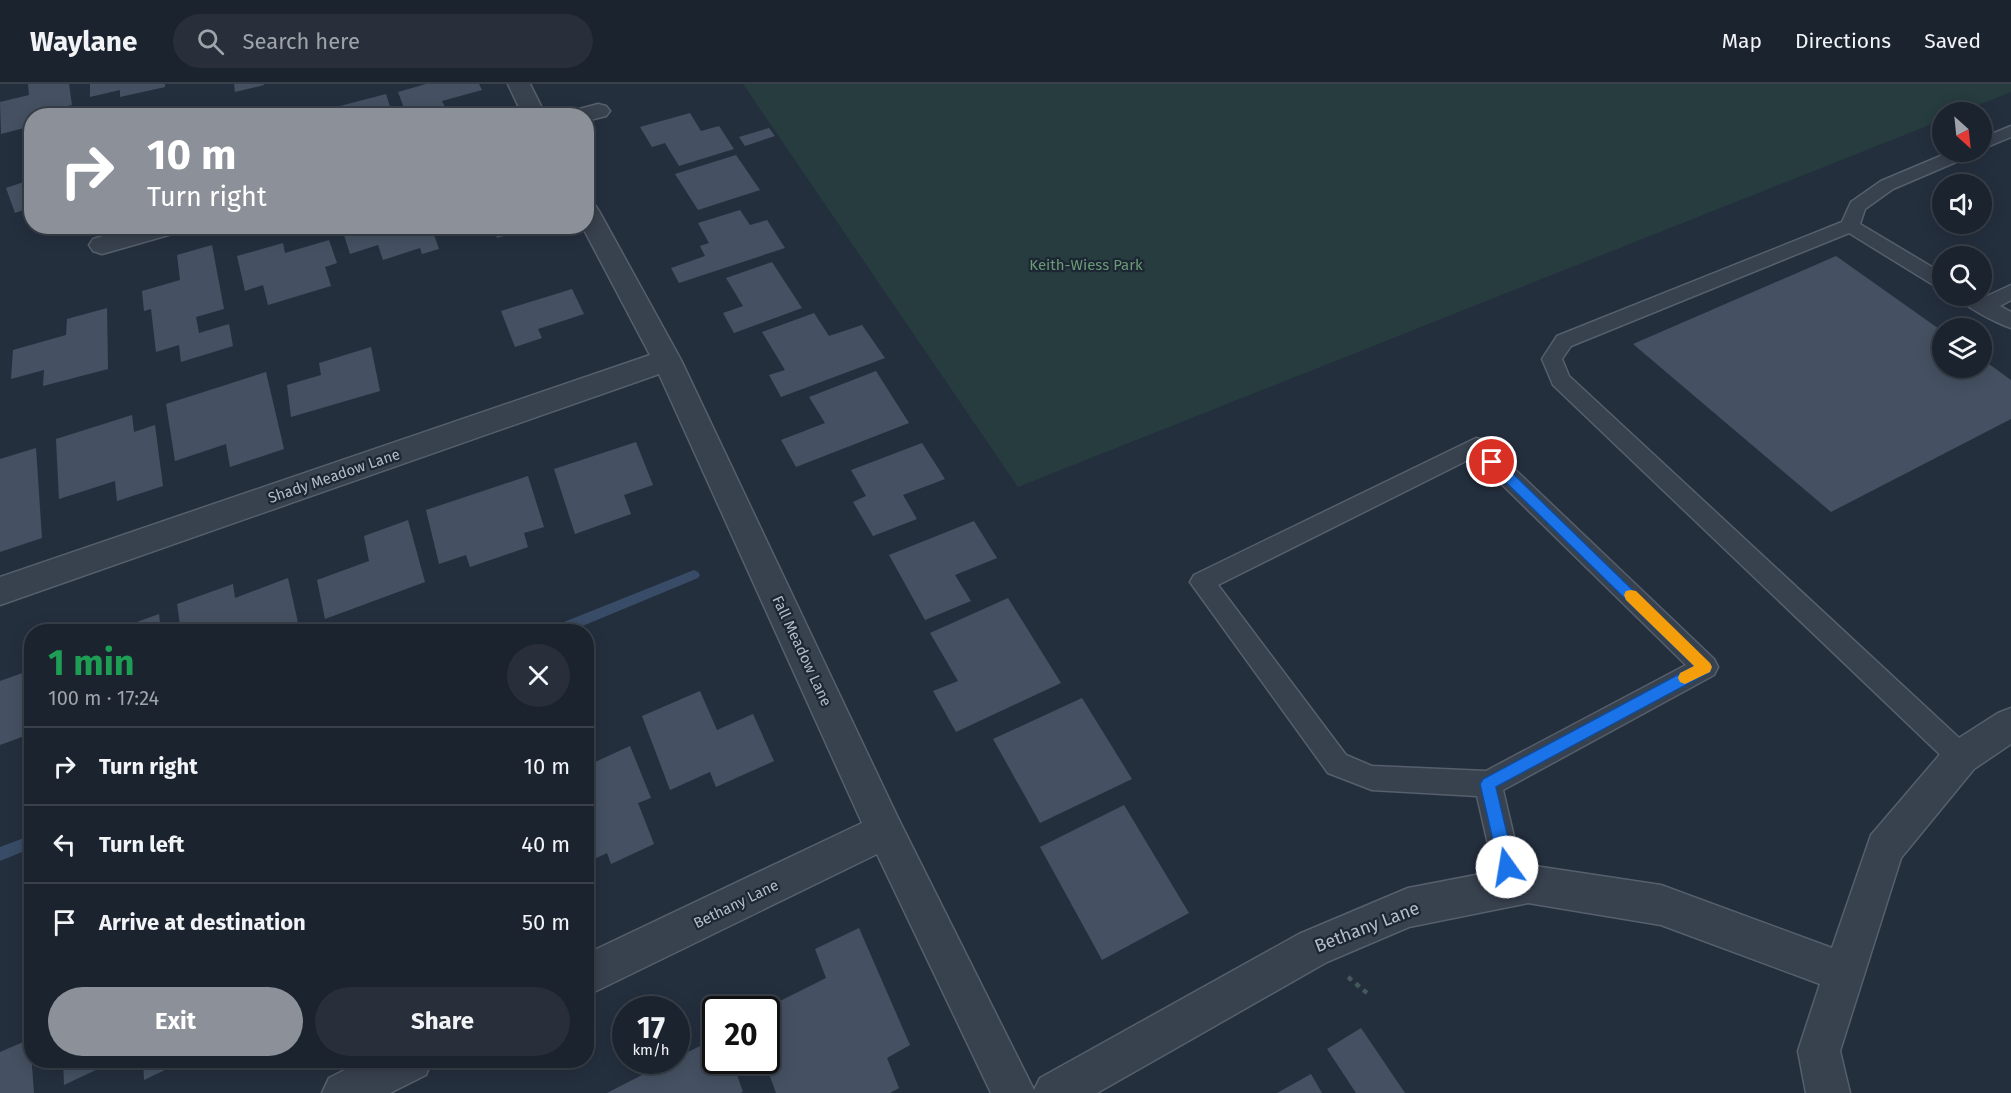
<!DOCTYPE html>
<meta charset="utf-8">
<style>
body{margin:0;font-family:"Fira Sans",sans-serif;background:#282f3a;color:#f1f3f6;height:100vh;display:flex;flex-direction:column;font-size:22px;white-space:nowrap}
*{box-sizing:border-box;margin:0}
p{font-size:20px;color:#a0a4aa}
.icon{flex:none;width:33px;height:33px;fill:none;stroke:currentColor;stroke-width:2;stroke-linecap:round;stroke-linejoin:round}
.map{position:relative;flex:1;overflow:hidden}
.details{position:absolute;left:24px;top:540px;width:570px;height:444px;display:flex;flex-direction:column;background:#1b232e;border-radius:24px;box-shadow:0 3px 15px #0003,0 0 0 2px #39404a}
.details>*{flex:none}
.guide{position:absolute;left:24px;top:24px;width:570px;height:126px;border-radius:24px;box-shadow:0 3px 15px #0003,0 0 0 2px #39404a;background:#8c9099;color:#fff;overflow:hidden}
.needle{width:39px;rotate:153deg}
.buttons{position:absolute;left:1932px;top:18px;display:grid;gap:12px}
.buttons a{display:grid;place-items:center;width:60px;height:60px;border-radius:50%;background:#1b232e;box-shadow:0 3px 15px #0003,0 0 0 2px #39404a;font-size:30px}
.speed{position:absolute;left:612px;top:912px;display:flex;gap:12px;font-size:30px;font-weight:700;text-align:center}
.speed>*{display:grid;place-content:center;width:78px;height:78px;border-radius:50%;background:#1b232e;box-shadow:0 3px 15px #0003,0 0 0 2px #39404a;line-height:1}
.speed small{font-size:15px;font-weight:400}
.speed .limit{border:3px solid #111;border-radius:9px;background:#fff;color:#111}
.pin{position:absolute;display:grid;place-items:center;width:51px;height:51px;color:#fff;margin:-26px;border:3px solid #fff;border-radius:50%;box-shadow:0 2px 6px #0007}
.me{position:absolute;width:66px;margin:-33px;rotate:347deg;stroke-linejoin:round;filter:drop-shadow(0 0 4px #0008)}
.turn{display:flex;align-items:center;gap:21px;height:126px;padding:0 24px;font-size:27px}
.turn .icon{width:78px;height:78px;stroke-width:2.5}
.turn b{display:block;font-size:42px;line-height:51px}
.round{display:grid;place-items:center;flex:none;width:63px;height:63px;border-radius:32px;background:#282f3a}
.headline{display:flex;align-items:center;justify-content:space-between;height:102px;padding:0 24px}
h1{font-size:36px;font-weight:700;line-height:45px;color:#1e9e55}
.cta{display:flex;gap:12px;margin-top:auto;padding:12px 24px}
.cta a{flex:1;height:69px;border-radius:36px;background:#8c9099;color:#fff;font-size:24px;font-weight:700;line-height:69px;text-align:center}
.cta a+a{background:#282f3a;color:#f1f3f6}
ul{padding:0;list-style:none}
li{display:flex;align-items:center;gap:18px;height:78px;padding:0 24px;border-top:2px solid #39404a}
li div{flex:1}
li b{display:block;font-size:22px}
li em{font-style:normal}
header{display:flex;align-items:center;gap:36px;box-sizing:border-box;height:84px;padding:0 30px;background:#1b232e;border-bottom:2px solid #39404a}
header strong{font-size:28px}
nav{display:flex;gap:33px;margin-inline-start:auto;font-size:21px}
.search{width:420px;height:54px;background:#282f3a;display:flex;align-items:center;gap:15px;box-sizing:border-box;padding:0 21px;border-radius:33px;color:#a0a4aa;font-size:22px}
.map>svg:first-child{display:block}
.green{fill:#263c3f}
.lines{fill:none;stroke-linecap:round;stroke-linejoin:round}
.stream{fill:#394c67;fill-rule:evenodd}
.building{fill:#455162}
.lane-casing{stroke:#565f6c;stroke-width:3}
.street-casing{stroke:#565f6c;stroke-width:3}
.path{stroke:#44595c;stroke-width:4.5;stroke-dasharray:5 5;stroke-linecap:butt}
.lane{fill:#38414e;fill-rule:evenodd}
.street{fill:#38414e;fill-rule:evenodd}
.route{fill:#1a73e8;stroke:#114b97;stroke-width:1.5}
.slow{fill:#f59e0b}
.labels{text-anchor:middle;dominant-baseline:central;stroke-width:4.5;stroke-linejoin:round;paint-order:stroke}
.park-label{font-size:15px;fill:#6b9a76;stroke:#1d2633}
.street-label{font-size:15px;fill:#b4bcc9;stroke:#1d2633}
.near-street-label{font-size:18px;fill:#b4bcc9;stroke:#1d2633}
</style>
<header>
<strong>Waylane</strong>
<div class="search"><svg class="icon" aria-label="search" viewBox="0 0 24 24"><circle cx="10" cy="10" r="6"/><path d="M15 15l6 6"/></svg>Search here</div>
<nav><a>Map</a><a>Directions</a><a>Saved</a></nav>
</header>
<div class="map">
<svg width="2011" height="1009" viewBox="0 0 2011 1009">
<rect width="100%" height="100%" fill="#242f3e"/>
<!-- green -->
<path class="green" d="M743 0H2011V8L1960 28H1942V36L1018 403Z"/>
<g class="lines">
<!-- stream -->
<path class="stream" d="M694 486 698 488 700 491 698 494 568 548H547L549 544Z
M32 751V764L0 777V763Z"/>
</g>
<!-- building -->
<path class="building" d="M28 0H69L72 21 46 27V32H32V42L1 50 0 18 29 11Z
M90 0H165V3L120 13V6L90 13Z
M234 0H264V1L235 8Z
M426 0H479L482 6 442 17 445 23 407 32 398 8Z
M386 10 393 32H318L317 28Z
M690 29 701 47 719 42 734 65 679 82 665 59 652 63 640 43Z
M769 44 775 52 745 62 739 53Z
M736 71 760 106 698 126 675 90Z
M32 95V123L15 129 6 104Z
M740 126 750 141 767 136 785 164 679 199 671 184 705 172 700 162 709 159 698 139Z
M351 142H431L439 165 422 170 420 164 383 176 378 161 350 170 342 145Z
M456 142H488V143L459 151Z
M492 142H536V143L497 154Z
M329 156 337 179 325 183 331 202 268 221 263 201 245 207 237 172 283 159 285 169Z
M212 161 224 225 196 233 199 249 229 240 233 262 181 278 179 261 156 268 151 225 144 227 142 207 180 196 177 171Z
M1836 172 1942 247V284H1982V275L2011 296V335L1831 428 1633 260Z
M772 178 802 224 734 249 723 229 743 222 726 194Z
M572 205 584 230 538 245 542 254 515 263 501 227Z
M107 224 108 285 43 302 44 286 11 295 13 266 66 251 67 235Z
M814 229 829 252 862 241 885 274 781 313 769 291 785 286 762 248Z
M371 263 380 307 291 333 287 301 321 291 319 279Z
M876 287 909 339 796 383 781 356 825 339 809 313Z
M266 288 284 365 230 383 226 360 175 377 166 320Z
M132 331 134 348 155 341 163 402 117 417 115 397 59 415 56 355Z
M636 358 653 401 624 411 631 430 575 450 554 385Z
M922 359 945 395 903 411 917 435 873 452 853 418 866 412 851 386Z
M36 364 42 454 0 468V375Z
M528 392 544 443 524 449 528 463 470 483 466 471 439 480 426 426Z
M408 436 425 498 325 535 317 496 369 477 364 452Z
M974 437 997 474 955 491 971 517 925 536 889 471Z
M288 494 299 543 287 548H181L177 520 233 500 235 514Z
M1008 514 1061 599 956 648 933 607 958 597 930 549Z
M159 530 161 548H112V547Z
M28 587 30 650 0 661V597Z
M700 607 717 646 753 630 774 677 716 703 710 688 670 706 642 632Z
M1082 614 1132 695 1040 739 993 655Z
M630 662 651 714 638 719 654 760 611 780 607 769 586 779V672L592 670 595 678Z
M1124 721 1189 829 1102 876 1040 763Z
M859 844 910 961 887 974 899 1004 890 1009H776L764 976H766V924L826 894 815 865Z
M1361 944 1405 1009H1356L1327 965Z
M716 954V976H732L743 1008 740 1009H607L671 976H676V974Z
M30 955 34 1009H0V968Z
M63 976H117L64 1001Z
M143 976H186L144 996Z
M1311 990 1322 1009H1277Z"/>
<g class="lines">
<defs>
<path id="lane" d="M2011 42V53L1982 65V54Z
M1950 68H1973L1970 72 1893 105 1865 125 1860 140 1942 189V203L1935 202 1849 149 1571 262 1562 275 1569 292 1970 664 1974 673 1970 682 1961 685 1952 682 1553 301 1542 275 1557 252 1842 138 1851 118 1881 97Z
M2011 201V216L2000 222 2011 228V244C1999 240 1964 223 1957 212L1985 213Z
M1476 354 1484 356 1714 575 1718 583 1714 591 1503 706 1526 804 1522 814 1512 818 1502 814 1498 804 1477 712 1372 706 1328 689 1190 498 1194 491ZM1474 373 1686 581 1486 687 1372 682 1346 671 1218 501Z"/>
<path id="street" d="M508 0H530L546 32H523Z
M598 20 606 22 610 27 606 32 586 37V32H569L572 27Z
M586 119 595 121 599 127 681 276 898 734 1034 1006 1040 994 1299 850 1408 804 1528 781 1661 801 1832 864 1871 751 1948 661 1998 629 2011 624V660L1974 685 1901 774 1840 967 1850 1009H1806L1798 967 1820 900 1661 841 1528 819 1409 843 1327 878 1097 1009H991L877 770 586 912V870L862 739 659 290 0 521V493L650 271 582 142H586Z
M138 142H183L179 148 102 170 93 167 89 161 93 155Z
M364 976H432L426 991 390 1009H322L329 994Z"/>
</defs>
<!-- lane casing -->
<use href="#lane" class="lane-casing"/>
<!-- street casing -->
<use href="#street" class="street-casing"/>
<!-- path -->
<path class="path" d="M1348 893 1367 909"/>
<!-- lane -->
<use href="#lane" class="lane"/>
<!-- street -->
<use href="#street" class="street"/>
</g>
<!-- route -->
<path class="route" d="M1492 373 1497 374 1712 583 1710 588 1496 703 1515 783 1513 788 1507 791 1501 788 1499 783 1480 700 1483 695 1694 582 1488 381 1486 378 1488 374Z"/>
<!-- slow -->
<path class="slow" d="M1631 506 1636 507 1710 579 1712 583 1710 588 1685 600 1680 598 1678 594 1680 589 1694 582 1626 516 1624 511 1626 507Z"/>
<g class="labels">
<!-- park labels -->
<g class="park-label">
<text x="1086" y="181">Keith-Wiess Park</text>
</g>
<!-- street labels -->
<g class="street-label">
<text transform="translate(334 392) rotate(-19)">Shady Meadow Lane</text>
<text transform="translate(802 567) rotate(65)">Fall Meadow Lane</text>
<text transform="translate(736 820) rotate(-26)">Bethany Lane</text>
</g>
<!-- near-street labels -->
<g class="near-street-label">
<text transform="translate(1367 843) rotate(-21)">Bethany Lane</text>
</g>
</g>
</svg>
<div class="buttons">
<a><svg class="needle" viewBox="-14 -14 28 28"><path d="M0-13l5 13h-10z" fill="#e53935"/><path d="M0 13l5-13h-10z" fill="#a0a4aa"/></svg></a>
<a><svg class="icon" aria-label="sound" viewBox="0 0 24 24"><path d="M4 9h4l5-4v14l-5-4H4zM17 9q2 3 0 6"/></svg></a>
<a><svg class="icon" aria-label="search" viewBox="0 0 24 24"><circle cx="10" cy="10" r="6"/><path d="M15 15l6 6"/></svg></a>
<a><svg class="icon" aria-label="layers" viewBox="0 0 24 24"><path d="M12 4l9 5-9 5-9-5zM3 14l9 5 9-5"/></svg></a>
</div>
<div class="speed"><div>17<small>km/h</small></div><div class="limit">20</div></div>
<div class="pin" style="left:1492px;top:378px;background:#d93025"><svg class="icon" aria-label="arrive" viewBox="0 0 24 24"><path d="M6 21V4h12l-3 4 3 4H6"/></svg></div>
<svg class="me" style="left:1507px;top:783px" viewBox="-20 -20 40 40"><circle r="19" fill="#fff"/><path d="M0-13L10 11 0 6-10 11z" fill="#1a73e8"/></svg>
<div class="guide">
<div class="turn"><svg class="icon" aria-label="right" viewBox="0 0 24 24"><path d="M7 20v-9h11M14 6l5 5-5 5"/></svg><div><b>10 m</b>Turn right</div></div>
</div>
<section class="details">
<div class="headline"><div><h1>1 min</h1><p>100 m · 17:24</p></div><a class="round"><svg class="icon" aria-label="close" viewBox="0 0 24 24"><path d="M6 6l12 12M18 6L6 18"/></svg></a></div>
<ul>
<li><svg class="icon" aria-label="right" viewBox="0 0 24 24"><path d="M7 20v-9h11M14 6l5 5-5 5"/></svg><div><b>Turn right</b></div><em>10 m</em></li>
<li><svg class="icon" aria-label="left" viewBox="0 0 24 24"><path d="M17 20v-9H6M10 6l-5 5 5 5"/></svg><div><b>Turn left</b></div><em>40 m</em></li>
<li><svg class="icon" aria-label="arrive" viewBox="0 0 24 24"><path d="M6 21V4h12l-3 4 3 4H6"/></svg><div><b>Arrive at destination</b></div><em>50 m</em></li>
</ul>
<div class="cta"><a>Exit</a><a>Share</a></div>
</section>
</div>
